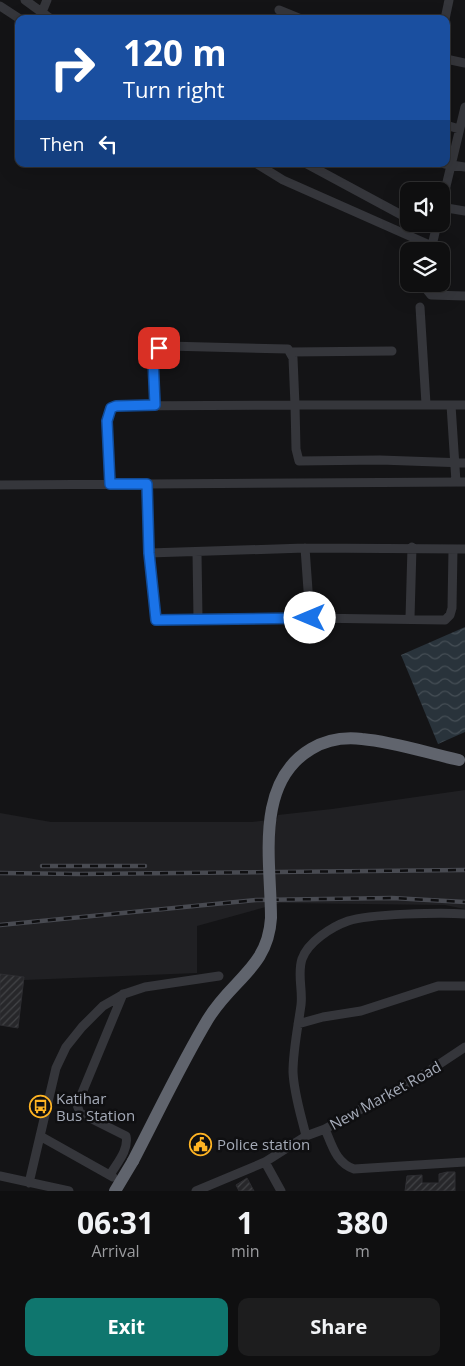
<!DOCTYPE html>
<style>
body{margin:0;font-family:"Open Sans",sans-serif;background:#1d1d1e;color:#f1f3f6;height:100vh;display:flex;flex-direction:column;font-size:19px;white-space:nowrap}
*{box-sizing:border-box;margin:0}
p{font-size:16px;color:#9b9c9f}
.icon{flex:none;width:28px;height:28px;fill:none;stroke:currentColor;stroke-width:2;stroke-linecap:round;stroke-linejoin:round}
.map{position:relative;height:1191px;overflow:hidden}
.drawer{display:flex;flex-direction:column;background:#0f0f10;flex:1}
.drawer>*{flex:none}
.banner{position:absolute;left:15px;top:15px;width:435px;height:152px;border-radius:10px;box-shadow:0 5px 20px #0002,0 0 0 1px #2f2f30;background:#1a4fa0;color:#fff;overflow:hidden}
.fabs{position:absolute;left:400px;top:182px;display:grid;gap:10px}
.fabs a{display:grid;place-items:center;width:50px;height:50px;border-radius:10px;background:#0f0f10;box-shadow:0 5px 20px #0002,0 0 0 1px #2f2f30;font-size:25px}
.pin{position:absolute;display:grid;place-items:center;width:42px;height:42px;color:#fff;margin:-21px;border-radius:10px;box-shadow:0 2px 8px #0006}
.me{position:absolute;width:55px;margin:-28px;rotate:270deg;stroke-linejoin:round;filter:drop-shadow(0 0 4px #0008)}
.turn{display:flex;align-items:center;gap:18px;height:105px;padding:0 25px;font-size:22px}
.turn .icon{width:65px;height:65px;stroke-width:2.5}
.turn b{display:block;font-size:35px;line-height:42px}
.then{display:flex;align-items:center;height:48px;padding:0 25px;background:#0003;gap:10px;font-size:19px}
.eta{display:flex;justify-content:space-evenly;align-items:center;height:85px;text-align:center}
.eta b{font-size:30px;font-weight:700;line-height:35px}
.button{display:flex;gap:10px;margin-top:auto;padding:10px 25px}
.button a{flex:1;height:58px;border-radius:10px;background:#0f766e;color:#fff;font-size:20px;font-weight:700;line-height:58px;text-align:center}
.button a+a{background:#1d1d1e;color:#f1f3f6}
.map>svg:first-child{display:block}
.built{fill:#202023}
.water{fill:url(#water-waves)}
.building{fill:url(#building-hatch);stroke:#2e2e32}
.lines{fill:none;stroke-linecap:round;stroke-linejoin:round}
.minor{stroke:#35363b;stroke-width:9}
.highway{stroke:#60646d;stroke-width:12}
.rail-casing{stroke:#484a51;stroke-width:4.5}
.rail{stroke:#0f0f11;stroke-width:2.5;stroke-dasharray:8;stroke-linecap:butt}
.highway-bridge{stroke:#60646d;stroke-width:12}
.route-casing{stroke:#114b97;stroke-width:12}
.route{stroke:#1a73e8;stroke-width:9}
.labels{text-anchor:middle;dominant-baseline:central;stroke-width:5;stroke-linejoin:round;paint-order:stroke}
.street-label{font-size:15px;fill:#a5abb8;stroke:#0f0f11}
.poi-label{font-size:15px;fill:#a5abb8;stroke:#0f0f11;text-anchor:start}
</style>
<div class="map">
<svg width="465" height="1191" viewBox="0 0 465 1191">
<defs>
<pattern id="water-waves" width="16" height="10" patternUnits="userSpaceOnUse" patternTransform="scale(1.25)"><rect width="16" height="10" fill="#29333b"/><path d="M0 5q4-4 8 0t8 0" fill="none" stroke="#454e55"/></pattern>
<pattern id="building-hatch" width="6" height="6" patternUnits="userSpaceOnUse" patternTransform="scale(1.25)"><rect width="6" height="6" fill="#27272a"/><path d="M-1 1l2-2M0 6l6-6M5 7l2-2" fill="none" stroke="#434447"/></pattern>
</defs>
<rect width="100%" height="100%" fill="#141416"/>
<!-- built -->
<path class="built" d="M465 790V909L445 905 280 903 197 926V973L0 981V813L51 822H252L277 819 278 815 332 809Z"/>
<!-- water -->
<path class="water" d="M465 627V732L438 744 401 655Z"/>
<!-- building -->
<path class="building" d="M0 974 24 977 18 1028 0 1025Z
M447 1172H455V1191H405L407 1176 422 1175V1183H439V1174Z
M247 1178 254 1191H239L236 1185Z"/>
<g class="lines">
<!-- minor -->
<path class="minor" d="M25 0 51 19
M0 6 20 19
M279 10 301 19
M42 12 47 0
M445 19 449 0
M446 59 465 63
M446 125 459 129
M257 164 283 180 432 246
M307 164 409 219
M445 164 465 167
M441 207 465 107
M441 207 465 211
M423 224 436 229
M431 250 437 224
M426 284 427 290 431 295 465 296
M420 307 426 404
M291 352 392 351
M155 405 153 359 159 349 167 346 288 349 293 358 295 405H465
M451 405 456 482
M110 484 107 421 111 409 116 406 295 405 296 449 299 461 380 460 465 463
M147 484 149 553 156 620 310 618 445 620 450 615 452 608 453 549
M0 485 465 482
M305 548 310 618
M149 553 305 548 465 549
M197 553 198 618
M410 618 412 547
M298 1024 323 1017 361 1011 438 986H465
M325 1129C332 1145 336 1163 354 1169L465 1162
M40 1136 113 1177
M306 1136C301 1115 294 1094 293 1072 293 1050 298 1027 301 1005 303 990 297 974 302 959 308 942 331 927 348 921 369 914 441 912 465 914
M265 1162 281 1191
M110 1175C117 1163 129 1150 126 1136L80 1113 77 1105 123 994
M0 1176 69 1191
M29 1183 56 1068 66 1047 82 1027 103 1006 124 994 145 987 219 976
M196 1191 265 1162 306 1136 325 1129 426 1073 465 1047"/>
<!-- highway -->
<path class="highway" d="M115 1191 133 1161"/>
<defs>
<path id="rail" d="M42 866H145
M0 873 80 874 465 870
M0 925 256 900 392 898 465 902"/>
</defs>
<!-- rail casing -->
<use href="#rail" class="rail-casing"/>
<!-- rail -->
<use href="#rail" class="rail"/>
<!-- highway-bridge -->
<path class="highway-bridge" d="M133 1161C158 1113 181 1064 208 1019 232 979 268 968 271 918 271 862 254 783 311 749 326 740 345 737 362 739 395 742 427 753 459 760"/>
</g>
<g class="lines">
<defs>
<path id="route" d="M159 348 153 359 155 405 116 406 111 408 107 421 110 484H147L149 553 156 620 310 618"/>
</defs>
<!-- route casing -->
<use href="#route" class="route-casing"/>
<!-- route -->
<use href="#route" class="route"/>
</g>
<!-- icons -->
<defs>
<symbol id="bus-ring" viewBox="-11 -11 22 22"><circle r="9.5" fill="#0f0f11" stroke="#ffb423" stroke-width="1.5"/><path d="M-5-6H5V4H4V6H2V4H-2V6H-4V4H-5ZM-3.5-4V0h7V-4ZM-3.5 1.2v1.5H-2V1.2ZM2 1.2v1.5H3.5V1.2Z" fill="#ffb423"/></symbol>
<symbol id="civic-ring" viewBox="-11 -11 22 22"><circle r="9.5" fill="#0f0f11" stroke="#ffb423" stroke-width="1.5"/><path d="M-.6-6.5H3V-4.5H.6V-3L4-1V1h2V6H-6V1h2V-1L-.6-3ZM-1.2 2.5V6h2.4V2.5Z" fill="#ffb423"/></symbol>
</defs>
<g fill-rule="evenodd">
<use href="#bus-ring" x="28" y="1094" width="25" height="25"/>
<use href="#civic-ring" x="188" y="1132" width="25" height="25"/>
</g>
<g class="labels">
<!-- street labels -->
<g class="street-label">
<text transform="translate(385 1095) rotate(-29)">New Market Road</text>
</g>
<!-- poi labels -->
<g class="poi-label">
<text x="56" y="1098">Katihar<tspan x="56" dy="17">Bus Station</tspan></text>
<text x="217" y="1144">Police station</text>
</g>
</g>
</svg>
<div class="fabs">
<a><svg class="icon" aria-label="sound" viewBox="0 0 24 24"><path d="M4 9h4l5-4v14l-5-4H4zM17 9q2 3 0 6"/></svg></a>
<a><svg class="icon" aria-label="layers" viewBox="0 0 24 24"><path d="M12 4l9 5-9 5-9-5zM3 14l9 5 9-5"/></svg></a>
</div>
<div class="pin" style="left:159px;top:348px;background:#d93025"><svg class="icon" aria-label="arrive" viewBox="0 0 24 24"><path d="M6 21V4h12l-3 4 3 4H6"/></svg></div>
<svg class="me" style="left:310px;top:618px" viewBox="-20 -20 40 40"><circle r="19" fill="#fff"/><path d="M0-13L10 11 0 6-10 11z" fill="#1a73e8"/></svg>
<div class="banner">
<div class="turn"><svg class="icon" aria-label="right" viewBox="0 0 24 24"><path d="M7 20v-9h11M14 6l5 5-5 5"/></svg><div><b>120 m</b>Turn right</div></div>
<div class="then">Then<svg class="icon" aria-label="left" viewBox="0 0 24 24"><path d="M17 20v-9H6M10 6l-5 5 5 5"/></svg></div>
</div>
</div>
<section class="drawer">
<div class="eta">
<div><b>06:31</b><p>Arrival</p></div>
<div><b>1</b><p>min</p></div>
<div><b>380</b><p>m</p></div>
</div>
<div class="button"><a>Exit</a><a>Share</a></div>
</section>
